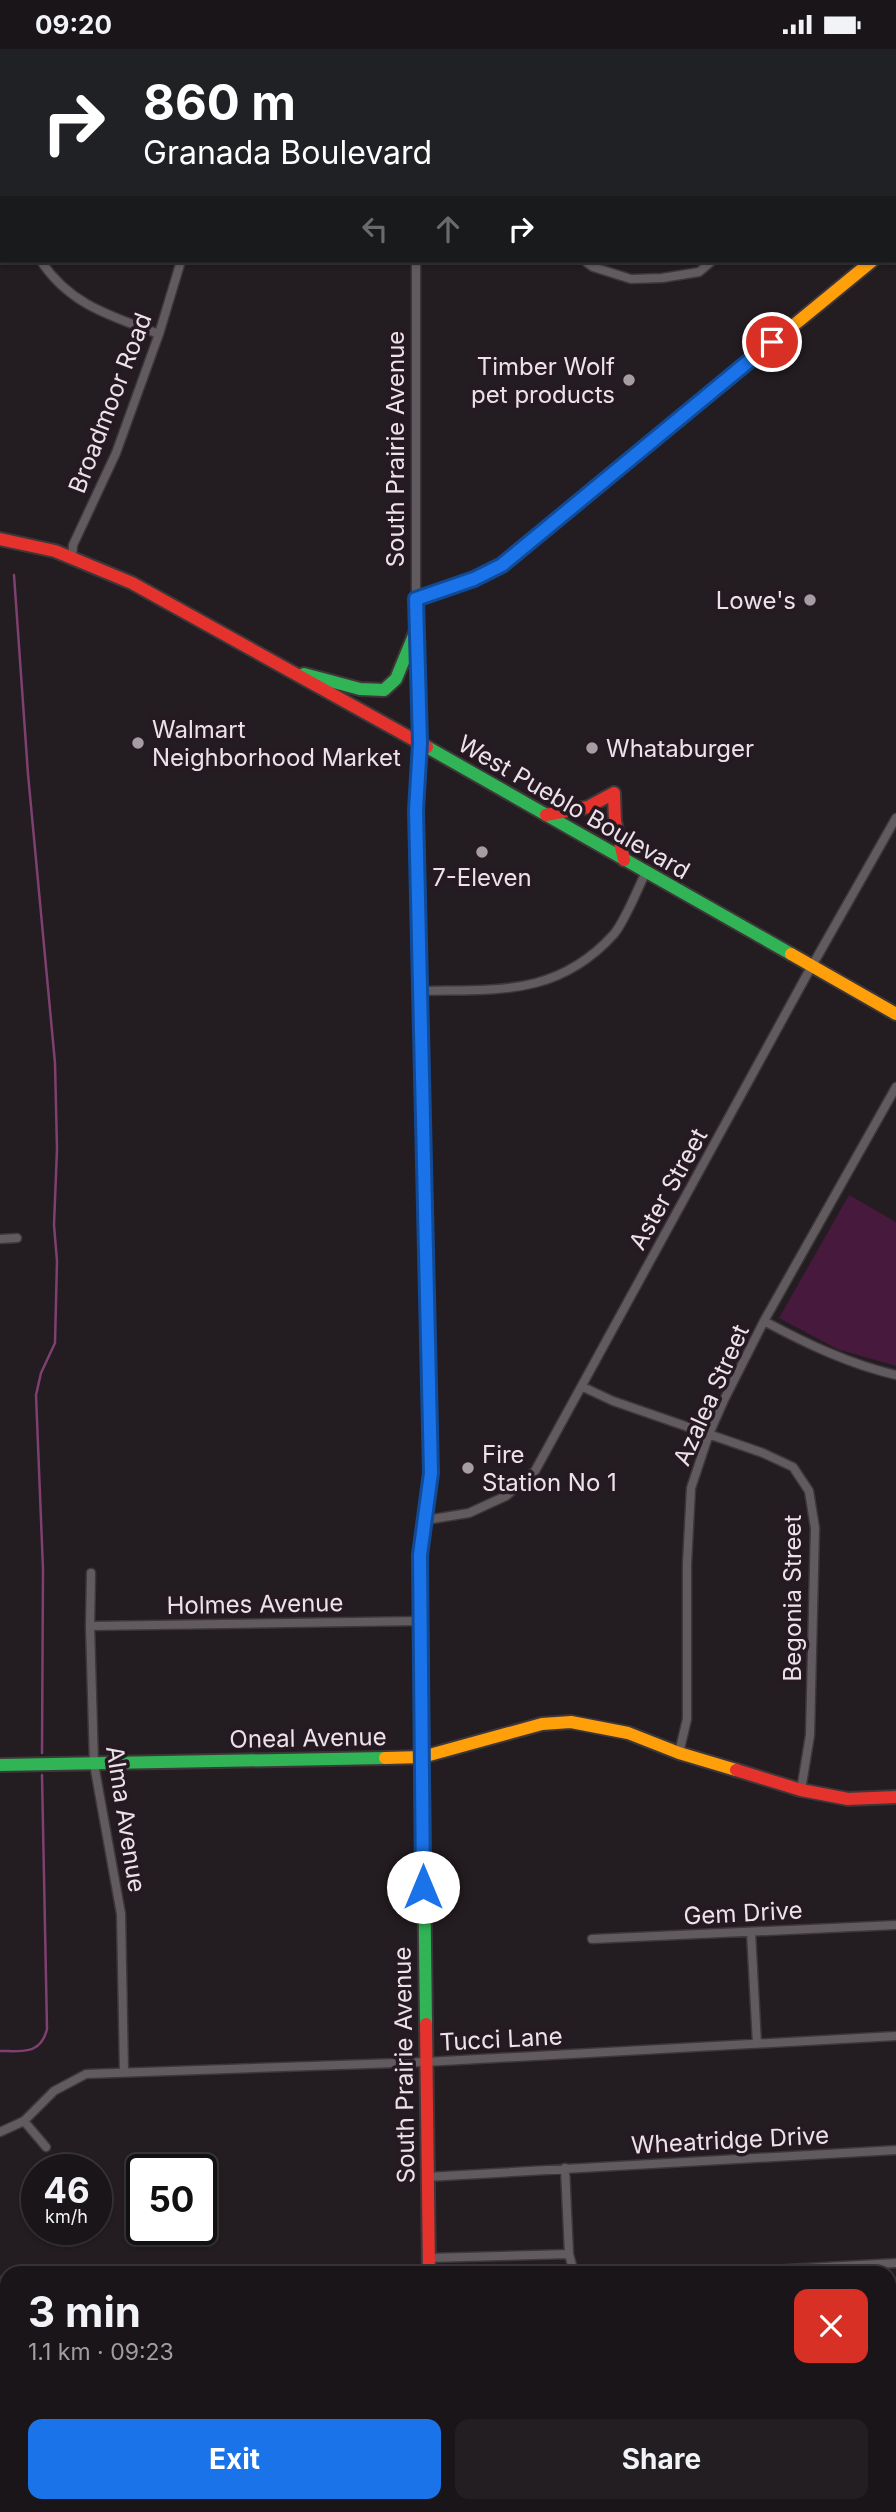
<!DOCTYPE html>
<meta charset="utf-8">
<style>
body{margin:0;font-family:Inter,sans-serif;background:#231e22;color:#f1f3f6;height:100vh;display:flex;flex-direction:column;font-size:26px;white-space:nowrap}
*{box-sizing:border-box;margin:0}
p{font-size:23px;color:#9f9fa2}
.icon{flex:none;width:38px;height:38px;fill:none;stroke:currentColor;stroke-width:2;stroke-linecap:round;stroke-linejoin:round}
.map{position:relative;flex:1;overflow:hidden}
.side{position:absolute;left:0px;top:2217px;width:896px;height:247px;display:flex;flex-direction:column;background:#1a1519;border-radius:21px 21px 0 0;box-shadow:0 2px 5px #0004,0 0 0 2px #383438}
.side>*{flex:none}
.top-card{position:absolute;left:0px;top:0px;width:896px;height:214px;box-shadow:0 2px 5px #0004,0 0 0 2px #383438;background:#202124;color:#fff;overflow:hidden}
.speed{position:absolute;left:21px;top:2105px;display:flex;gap:14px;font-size:35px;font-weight:700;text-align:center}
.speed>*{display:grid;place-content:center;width:91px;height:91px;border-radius:50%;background:#1a1519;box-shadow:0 2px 5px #0004,0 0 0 2px #383438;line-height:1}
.speed small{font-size:18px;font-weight:400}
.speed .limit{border:4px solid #111;border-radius:10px;background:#fff;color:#111}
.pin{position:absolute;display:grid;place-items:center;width:60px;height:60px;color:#fff;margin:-30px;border:4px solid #fff;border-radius:50%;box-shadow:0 2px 7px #0007}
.me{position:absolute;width:77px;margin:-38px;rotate:0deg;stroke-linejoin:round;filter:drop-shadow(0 0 5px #0008)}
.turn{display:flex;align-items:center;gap:24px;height:147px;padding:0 28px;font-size:32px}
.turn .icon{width:91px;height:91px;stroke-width:2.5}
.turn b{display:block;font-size:49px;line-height:60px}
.lanes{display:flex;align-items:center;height:66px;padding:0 28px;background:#0003;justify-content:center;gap:35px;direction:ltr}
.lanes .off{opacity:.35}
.round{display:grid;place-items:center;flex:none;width:74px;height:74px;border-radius:14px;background:#231e22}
.summary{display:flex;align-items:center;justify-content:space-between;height:119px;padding:0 28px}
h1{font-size:42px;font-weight:700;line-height:52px}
.action{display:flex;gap:14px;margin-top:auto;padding:14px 28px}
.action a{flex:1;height:80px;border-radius:14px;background:#1a73e8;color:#fff;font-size:28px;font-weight:700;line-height:80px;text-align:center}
.action a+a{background:#231e22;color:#f1f3f6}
.status{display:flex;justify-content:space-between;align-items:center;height:49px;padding:0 35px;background:#1a1519;direction:ltr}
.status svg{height:19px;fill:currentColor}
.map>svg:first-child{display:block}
.green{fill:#46193d}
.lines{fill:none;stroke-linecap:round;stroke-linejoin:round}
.stream{stroke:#7e4070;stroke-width:2.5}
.street-casing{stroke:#3d373a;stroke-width:11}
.fast-casing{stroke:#3d373a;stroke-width:16}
.slow-casing{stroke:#3d373a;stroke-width:16}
.jam-casing{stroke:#3d373a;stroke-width:16}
.street{stroke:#615b5f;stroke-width:8}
.fast{stroke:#30b455;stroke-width:12}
.slow{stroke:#ff9f0a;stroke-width:12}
.jam{stroke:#e5322d;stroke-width:12}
.route-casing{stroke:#114b97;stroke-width:18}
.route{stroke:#1a73e8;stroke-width:12}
.poi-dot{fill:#a69da3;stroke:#261922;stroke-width:2.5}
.labels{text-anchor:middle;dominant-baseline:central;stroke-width:7;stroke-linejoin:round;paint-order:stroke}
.poi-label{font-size:24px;fill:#ece2e9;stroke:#261922;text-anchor:start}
.street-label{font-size:24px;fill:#ece2e9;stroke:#261922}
</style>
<div class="status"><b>09:20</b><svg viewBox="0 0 49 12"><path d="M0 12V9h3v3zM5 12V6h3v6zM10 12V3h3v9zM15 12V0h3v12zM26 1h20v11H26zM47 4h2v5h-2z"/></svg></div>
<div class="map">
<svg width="896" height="2463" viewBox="0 0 896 2463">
<rect width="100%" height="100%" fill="#231c21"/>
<!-- green -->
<path class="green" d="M849 1146 896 1173V1317L837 1300 779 1269Z"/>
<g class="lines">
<!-- stream -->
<path class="stream" d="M14 526 28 725 55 1014 57 1100 54 1176 57 1212 55 1294 41 1324 36 1346 43 1520 42 1704
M0 2002C22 2002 41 2006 47 1980L42 1726"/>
<defs>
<path id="street" d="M212 0V2
M412 0V2
M709 2 711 0
M894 64 896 62
M0 151 2 154
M41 212C70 256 111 267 159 285
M416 212V550
M585 212 593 218 631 230 662 229 699 223 712 212
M72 509 73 496 116 404 159 285 181 212
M421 942C497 940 557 948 614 885 626 870 637 841 646 823
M0 1190 17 1189
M764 1272C807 1295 849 1315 896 1326
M583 1338 613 1352 763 1404 793 1418 809 1442 815 1479 810 1686 801 1741
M426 1471 469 1464 506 1447 535 1422 804 931 896 769
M91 1524 90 1577 94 1715 121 1865 124 2023
M90 1577 420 1572
M679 1704 687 1670V1515L691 1439 709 1385 724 1351 764 1272 896 1038
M751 1883 757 1995
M592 1890 896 1876
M24 2072 46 2098
M0 2083 24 2072 54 2042 86 2025 425 2013 896 1987
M565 2119 569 2205 574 2224
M427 2128 896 2101
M428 2209 569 2205
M720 2224 896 2214
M0 2232H7
M889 2375H896
M467 2457 469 2463"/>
<path id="fast" d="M304 625 360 640 384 641 396 630 417 579
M420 694 416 761 427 1233
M427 698 791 905
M422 1652 426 1975
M0 1716 385 1709"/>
<path id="slow" d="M894 194 896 192
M527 495 872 212
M791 905 896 965
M422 1652 420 1506 431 1424 427 1233
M385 1709 422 1708 542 1675 571 1673 628 1684 679 1704 736 1721
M434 2457V2463"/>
<path id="jam" d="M0 490 55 502 132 534 427 698
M420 694 416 550 474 530 501 516 527 495
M546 766 588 758 614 744 615 772 624 811
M736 1721 801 1741 848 1750 896 1748
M426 1975 429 2224"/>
</defs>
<!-- street casing -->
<use href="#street" class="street-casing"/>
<!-- fast casing -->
<use href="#fast" class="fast-casing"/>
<!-- slow casing -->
<use href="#slow" class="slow-casing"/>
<!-- jam casing -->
<use href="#jam" class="jam-casing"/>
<!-- street -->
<use href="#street" class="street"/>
<!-- fast -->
<use href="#fast" class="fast"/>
<!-- slow -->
<use href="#slow" class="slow"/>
<!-- jam -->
<use href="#jam" class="jam"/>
</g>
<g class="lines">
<defs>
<path id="route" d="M423 1838 420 1506 431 1424 416 761 420 694 416 550 474 530 502 516 772 293"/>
</defs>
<!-- route casing -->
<use href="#route" class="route-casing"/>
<!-- route -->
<use href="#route" class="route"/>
</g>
<!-- markers -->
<g class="poi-dot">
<circle cx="629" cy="331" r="7"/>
<circle cx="810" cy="551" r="7"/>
<circle cx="138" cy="694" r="7"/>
<circle cx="592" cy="699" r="7"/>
<circle cx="482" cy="803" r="7"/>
<circle cx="468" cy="1419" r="7"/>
</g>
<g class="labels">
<!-- poi labels -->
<g class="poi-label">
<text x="615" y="317" text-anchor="end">Timber Wolf<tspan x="615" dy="28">pet products</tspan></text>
<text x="796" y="551" text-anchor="end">Lowe's</text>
<text x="152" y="680">Walmart<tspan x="152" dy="28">Neighborhood Market</tspan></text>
<text x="606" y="699">Whataburger</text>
<text x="482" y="828" text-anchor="middle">7-Eleven</text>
<text x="482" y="1405">Fire<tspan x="482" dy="28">Station No 1</tspan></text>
</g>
<!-- street labels -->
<g class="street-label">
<text transform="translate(110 354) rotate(-69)">Broadmoor Road</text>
<text transform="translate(395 400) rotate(-90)">South Prairie Avenue</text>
<text transform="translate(574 758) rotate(30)">West Pueblo Boulevard</text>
<text transform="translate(668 1140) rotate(-61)">Aster Street</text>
<text transform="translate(711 1346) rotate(-66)">Azalea Street</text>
<text transform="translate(792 1549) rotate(-90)">Begonia Street</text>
<text transform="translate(255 1555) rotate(-1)">Holmes Avenue</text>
<text transform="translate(308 1689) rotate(-1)">Oneal Avenue</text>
<text transform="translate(126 1770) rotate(81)">Alma Avenue</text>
<text transform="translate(743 1864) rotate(-3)">Gem Drive</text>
<text transform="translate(501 1990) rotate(-3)">Tucci Lane</text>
<text transform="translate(404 2016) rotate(-91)">South Prairie Avenue</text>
<text transform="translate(730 2091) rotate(-3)">Wheatridge Drive</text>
</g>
</g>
</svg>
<div class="speed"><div>46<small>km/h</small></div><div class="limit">50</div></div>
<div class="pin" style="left:772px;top:293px;background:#d93025"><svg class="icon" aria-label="arrive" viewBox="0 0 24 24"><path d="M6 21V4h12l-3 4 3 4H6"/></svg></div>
<svg class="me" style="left:423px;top:1838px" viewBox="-20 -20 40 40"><circle r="19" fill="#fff"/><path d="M0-13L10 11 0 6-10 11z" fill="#1a73e8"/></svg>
<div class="top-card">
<div class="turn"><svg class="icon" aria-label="right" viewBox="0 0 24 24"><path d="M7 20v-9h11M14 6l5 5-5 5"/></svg><div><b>860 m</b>Granada Boulevard</div></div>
<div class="lanes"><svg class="icon off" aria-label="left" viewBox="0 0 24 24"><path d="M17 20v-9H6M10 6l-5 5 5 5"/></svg><svg class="icon off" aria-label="ahead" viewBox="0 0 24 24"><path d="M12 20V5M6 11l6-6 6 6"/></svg><svg class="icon" aria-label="right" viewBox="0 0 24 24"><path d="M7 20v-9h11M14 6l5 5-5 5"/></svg></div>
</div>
<section class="side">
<div class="summary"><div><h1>3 min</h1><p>1.1 km · 09:23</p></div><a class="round" style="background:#d93025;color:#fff"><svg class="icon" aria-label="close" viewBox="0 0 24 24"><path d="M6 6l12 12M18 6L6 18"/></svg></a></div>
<div class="action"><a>Exit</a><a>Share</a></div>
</section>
</div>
